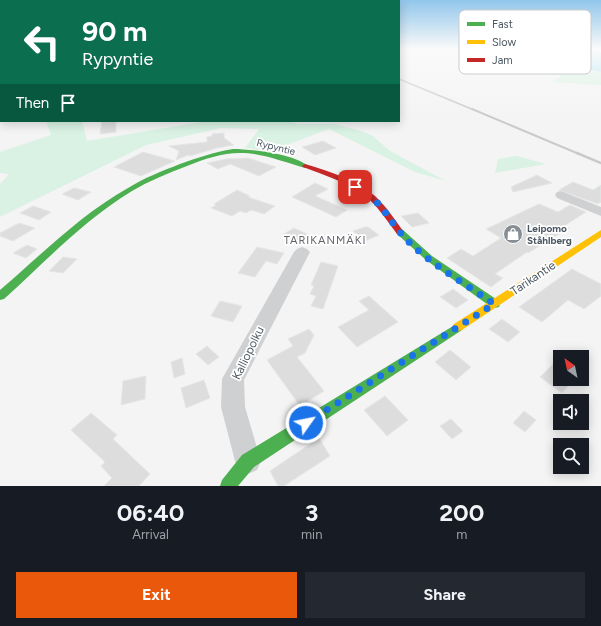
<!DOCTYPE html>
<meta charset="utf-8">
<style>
body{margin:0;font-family:Figtree,sans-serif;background:#242831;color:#f1f3f6;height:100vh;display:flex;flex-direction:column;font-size:15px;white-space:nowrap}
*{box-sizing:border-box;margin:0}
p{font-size:13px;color:#9ea1a6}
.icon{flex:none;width:22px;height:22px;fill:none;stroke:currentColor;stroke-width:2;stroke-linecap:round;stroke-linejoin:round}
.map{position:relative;height:486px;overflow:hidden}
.drawer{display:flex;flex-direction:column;background:#171b24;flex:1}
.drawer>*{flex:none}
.guide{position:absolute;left:0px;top:0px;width:400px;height:122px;box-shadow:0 2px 10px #0003;background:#0b6e4f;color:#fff;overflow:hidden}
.needle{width:26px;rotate:327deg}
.tools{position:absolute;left:553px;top:350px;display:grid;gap:8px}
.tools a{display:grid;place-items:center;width:36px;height:36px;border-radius:0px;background:#171b24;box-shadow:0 2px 10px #0003;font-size:20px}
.pin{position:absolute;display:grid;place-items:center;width:34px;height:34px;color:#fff;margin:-17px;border-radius:8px;box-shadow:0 2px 6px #0006}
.me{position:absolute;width:44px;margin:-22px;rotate:57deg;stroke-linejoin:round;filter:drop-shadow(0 0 3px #0008)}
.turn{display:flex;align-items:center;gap:14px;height:84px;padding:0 16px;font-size:18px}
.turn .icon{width:52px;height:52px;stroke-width:2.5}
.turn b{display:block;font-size:28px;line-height:34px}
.then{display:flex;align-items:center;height:38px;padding:0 16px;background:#0003;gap:8px;font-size:15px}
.eta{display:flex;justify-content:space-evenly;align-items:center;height:68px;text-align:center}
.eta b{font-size:24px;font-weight:700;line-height:28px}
.primary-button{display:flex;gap:8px;margin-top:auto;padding:8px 16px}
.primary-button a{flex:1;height:46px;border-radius:0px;background:#ea580c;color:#fff;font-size:16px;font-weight:700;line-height:46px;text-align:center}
.primary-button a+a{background:#242831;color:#f1f3f6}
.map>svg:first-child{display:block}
.green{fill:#d9f2e3}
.water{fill:#aee2f0}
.building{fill:#ddddde;stroke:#e5e6e7}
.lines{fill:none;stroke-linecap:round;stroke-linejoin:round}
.street{fill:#ced0d2;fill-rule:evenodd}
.fast{fill:#4caf50;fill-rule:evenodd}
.slow{fill:#ffc107;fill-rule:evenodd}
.jam{fill:#c62828;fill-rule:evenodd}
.rail-far2{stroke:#c9cacc;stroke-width:1.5}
.rail-far1{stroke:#c9cacc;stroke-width:2}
.rail{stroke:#c9cacc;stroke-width:2.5}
.route{stroke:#1a73e8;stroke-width:7;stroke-dasharray:0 12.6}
.labels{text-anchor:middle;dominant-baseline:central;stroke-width:3.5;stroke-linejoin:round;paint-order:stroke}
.street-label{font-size:10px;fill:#4a5661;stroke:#fff}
.poi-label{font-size:10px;font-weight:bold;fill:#4a5661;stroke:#fff;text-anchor:start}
.neighbourhood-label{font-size:11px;letter-spacing:1px;fill:#5f6368;stroke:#fff}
.near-street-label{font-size:12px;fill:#4a5661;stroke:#fff}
.key{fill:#fff;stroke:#c9ccd0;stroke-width:1}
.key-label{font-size:11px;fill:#4a5661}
</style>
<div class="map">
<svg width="601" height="486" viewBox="0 0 601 486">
<rect width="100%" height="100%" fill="#f4f4f4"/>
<!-- green -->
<path class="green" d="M570 69H578L601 72V85L552 82Z
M46 121H82L87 141 207 121H287L299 124H335L361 131 373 136 390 151 446 181 415 172 329 129 271 151 245 148 259 129 221 128 146 145 0 217V184L9 174 0 173V152L51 135Z
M516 156H517L546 164 495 173 498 159Z"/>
<!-- water -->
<path class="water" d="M516 49H587L601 53V72L555 63Z"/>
<!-- building -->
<path class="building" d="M102 121H116V132L100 134Z
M224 133V138L234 145 217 148 190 156 188 155 176 160 179 151 169 146 207 142V137L212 136V134Z
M323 141 336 148 315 155 302 147Z
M143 152 175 161 141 176 114 167Z
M248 158 276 167 259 176 230 164 218 169 207 163 226 159Z
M537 175 552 183 513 192 511 187Z
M573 182 593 190 601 185V202L598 204 559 190Z
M315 183 328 189 315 196 347 210 336 217 292 197Z
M74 188 91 192 78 200 62 194Z
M237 190 250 196 248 197 275 206 264 214 251 210 246 213 240 211 232 216 211 208 216 205 214 204Z
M539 204 558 212 570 205 586 212 564 226 569 228 528 253 527 252 495 274 503 278 491 287 447 258 461 249 473 256 501 238 486 229Z
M33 206 51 212 39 220 20 213Z
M418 213 429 223 412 227 401 216Z
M19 223 35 228 13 241 0 236V233Z
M365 227H368L379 235 365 241 353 231Z
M294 228 309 235 297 243 282 235Z
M27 245 37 249 26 258 13 253Z
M257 247 284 253 277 264 266 261 255 277 238 273Z
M63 257 77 259 63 273 49 271Z
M321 262 338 266 323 309 311 306 316 296 310 294 314 286 311 285Z
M572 269 601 284V296L584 309 568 300 542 322 519 307Z
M453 289 468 300 456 308 440 297Z
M369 296 398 322 357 347 338 327 369 310 359 301Z
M220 301 242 306 233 322 211 316Z
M502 319 520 332 508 342 489 329Z
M309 329 314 335 305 353 297 357 324 391 300 406 267 360 293 346 288 339Z
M207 346 219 357 208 365 196 354Z
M450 350 471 367 456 380 435 362Z
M182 358 185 374 174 378 171 362Z
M554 363 560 367V379H574L562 393 540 377Z
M146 376 145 399 121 405 123 381Z
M204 380 210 398 186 408 181 388Z
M385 396 408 420 387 436 364 410Z
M524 411 536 420 525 432 513 423Z
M91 413 117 435 113 439 150 474 139 486H104L112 478 101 466 105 462 71 430Z
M451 419 463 431 452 439 440 426Z
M319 438 330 456 284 486H278L270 471Z"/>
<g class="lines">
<!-- street -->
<path class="street" d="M0 113H1V119H0Z
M561 191 601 207V216L557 198 555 195 557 192Z
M302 247 307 249 310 252 244 380 245 407 261 461 257 470 248 474 239 470 235 461 221 407 222 379 294 252 297 249Z"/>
<!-- fast -->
<path class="fast" d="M233 149C251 149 294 154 308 166L305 168C283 162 263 153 240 153 222 153 204 159 187 166 168 173 149 181 132 191 84 220 45 262 4 299L0 300V290C41 255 80 215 128 188 144 178 162 171 180 164 197 158 214 152 233 149Z
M400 229 403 230 432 256 499 301 500 304 499 307 495 308 491 307 426 260 397 234 396 232Z
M458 323 462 324 464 327 462 330 254 467 238 486H220L222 480 242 455Z"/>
<!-- slow -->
<path class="slow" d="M601 230V237L462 330 458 331 454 330 452 327 454 324Z"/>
<!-- jam -->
<path class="jam" d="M0 59H1V61H0Z
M305 164C329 171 356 180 375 196 386 206 395 220 404 232L403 234H397C388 222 380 210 370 200 351 183 326 176 303 167L302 166Z"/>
<!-- rail-far2 -->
<path class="rail-far2" d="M399 79 474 110"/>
<!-- rail-far1 -->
<path class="rail-far1" d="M472 109 579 154"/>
<!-- rail -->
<path class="rail" d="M577 153 601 163"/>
</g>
<!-- sky -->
<linearGradient id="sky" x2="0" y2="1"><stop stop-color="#91c6eb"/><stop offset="0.42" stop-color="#fafafa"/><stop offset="1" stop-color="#fafafa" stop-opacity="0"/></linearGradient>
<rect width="601" height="117" fill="url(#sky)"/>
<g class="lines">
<!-- route -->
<path class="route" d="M306 423 494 304C466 284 433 266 408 241 388 221 383 200 355 187"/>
</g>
<!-- icons -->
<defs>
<symbol id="shop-disc" viewBox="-11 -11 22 22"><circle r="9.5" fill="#868d94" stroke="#fff"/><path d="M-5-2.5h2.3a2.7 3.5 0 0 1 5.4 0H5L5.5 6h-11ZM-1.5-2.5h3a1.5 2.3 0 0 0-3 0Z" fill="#fff"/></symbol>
</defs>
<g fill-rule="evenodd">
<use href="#shop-disc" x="502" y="223" width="22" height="22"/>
</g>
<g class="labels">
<!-- street labels -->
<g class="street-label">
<text transform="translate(276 147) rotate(14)">Rypyntie</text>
</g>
<!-- poi labels -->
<g class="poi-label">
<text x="527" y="228">Leipomo<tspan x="527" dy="12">Ståhlberg</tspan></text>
</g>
<!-- neighbourhood labels -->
<g class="neighbourhood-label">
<text x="325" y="240">TARIKANMÄKI</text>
</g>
<!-- near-street labels -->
<g class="near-street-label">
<text transform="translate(533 278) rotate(-34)">Tarikantie</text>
<text transform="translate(248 353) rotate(-64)">Kalliopolku</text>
</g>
</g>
<!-- legend -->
<rect x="459" y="10" width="132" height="64" rx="6" class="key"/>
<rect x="467" y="22" width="18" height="4" fill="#4caf50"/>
<rect x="467" y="40" width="18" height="4" fill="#ffc107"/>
<rect x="467" y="58" width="18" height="4" fill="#c62828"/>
<g class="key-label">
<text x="492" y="28">Fast</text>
<text x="492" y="46">Slow</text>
<text x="492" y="64">Jam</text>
</g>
</svg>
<div class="tools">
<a><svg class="needle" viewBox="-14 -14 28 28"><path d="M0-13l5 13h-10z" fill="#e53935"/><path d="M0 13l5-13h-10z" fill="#9ea1a6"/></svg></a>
<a><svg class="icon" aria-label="sound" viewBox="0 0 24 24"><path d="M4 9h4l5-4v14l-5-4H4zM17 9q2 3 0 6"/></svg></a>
<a><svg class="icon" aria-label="search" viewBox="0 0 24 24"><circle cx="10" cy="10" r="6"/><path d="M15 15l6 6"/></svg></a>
</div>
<div class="pin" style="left:355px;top:187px;background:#d93025"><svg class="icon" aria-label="arrive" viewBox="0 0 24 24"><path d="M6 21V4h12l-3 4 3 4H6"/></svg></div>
<svg class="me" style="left:306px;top:423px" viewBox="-20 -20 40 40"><circle r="17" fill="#1a73e8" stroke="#fff" stroke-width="3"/><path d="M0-11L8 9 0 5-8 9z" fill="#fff"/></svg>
<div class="guide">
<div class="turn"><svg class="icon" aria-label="left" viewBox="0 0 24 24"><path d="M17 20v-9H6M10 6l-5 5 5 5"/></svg><div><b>90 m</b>Rypyntie</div></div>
<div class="then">Then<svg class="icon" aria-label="arrive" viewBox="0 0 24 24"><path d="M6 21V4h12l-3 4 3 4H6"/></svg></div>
</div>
</div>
<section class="drawer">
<div class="eta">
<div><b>06:40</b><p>Arrival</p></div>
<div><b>3</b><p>min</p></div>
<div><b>200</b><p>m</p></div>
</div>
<div class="primary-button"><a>Exit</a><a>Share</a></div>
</section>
